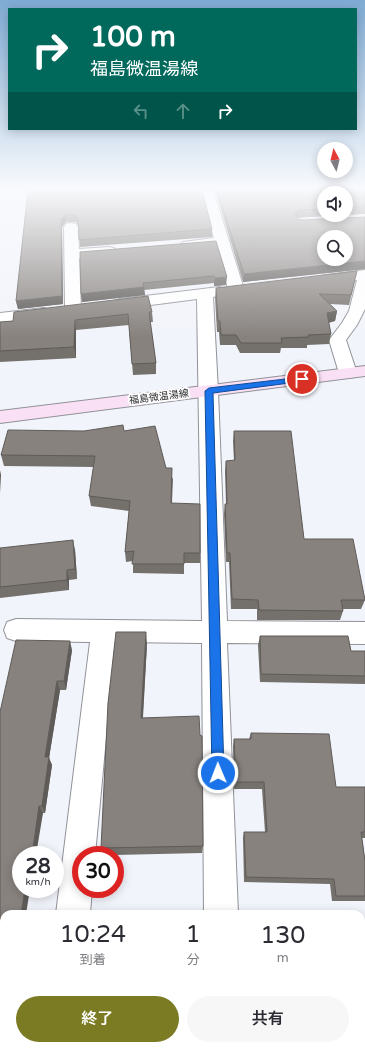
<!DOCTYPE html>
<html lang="ja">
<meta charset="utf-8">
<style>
body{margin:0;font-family:"Varela Round","Noto Sans JP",sans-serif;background:#f7f7f7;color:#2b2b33;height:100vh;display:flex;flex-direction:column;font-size:15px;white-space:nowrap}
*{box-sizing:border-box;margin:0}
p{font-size:13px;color:#7c7c81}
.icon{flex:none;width:22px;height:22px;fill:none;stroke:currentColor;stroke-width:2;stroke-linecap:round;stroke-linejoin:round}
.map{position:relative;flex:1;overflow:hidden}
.drawer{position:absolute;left:0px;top:910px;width:365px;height:140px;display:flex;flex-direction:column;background:#fff;border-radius:12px 12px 0 0;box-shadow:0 2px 10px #0003}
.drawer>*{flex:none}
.guide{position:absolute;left:8px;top:8px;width:349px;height:122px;border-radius:0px;box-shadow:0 2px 10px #0003;background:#00695c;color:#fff;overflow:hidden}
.needle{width:26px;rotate:353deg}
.buttons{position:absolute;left:317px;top:142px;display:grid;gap:8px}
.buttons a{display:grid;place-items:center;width:36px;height:36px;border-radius:50%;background:#fff;box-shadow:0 2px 10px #0003;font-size:20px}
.speed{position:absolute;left:12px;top:846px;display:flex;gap:8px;font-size:20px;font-weight:700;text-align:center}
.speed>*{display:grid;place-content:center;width:52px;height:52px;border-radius:50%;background:#fff;box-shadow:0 2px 10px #0003;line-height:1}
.speed small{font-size:10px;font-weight:400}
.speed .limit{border:6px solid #d22;background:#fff;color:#111}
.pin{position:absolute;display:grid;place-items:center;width:34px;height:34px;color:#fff;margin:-17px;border:2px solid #fff;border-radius:50%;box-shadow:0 1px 4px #0007}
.me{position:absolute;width:44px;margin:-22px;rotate:359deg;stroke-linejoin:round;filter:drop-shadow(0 0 3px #0008)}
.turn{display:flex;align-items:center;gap:14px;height:84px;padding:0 16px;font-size:18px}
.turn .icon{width:52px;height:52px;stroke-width:2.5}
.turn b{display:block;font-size:28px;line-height:34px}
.lanes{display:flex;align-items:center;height:38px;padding:0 16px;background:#0003;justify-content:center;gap:20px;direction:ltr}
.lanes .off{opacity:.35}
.eta{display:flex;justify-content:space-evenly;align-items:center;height:68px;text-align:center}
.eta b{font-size:24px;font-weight:600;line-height:28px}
.action{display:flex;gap:8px;margin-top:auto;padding:8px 16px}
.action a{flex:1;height:46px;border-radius:24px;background:#7b7b24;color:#fff;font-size:16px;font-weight:600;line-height:46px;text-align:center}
.action a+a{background:#f7f7f7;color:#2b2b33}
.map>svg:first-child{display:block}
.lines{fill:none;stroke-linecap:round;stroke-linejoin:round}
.stream{fill:#839db6;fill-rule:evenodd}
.minor-casing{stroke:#909298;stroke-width:2}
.secondary-casing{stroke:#909298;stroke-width:2}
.minor{fill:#fff;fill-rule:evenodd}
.secondary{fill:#fae0f4;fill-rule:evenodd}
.wall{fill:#74706c}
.shaded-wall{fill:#5e5b58}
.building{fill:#87827e;stroke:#5e5b58;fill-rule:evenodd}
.route{fill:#1a73e8;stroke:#114b97}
.labels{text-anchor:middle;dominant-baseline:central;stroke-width:3.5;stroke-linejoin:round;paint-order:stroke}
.street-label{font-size:10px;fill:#2d2e30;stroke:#fff}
</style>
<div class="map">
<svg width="365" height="1050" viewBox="0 0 365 1050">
<rect width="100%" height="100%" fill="#f2f4fb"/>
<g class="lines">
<!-- stream -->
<path class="stream" d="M0 1006H4V1020H0Z
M361 1012H365V1026H361Z"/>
<defs>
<path id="minor" d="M201 190H213L244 289 241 292 236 294 231 292 228 289 217 247 188 249 183 248 181 245 183 242 214 238Z
M71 223 76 224 78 227 79 249 109 247 114 248 116 251 114 254 79 258 81 309 79 312 73 314 67 312 65 309 64 227 66 224Z
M365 270V309L357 325 346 340 357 373 354 377 348 378 342 377 339 373 329 340 342 323 349 311 357 280 327 283 322 282 320 279 322 276 327 275Z
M219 287 224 289 227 292 224 295 213 297 218 391 227 621 365 622V644L227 643 238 914H204L202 643 115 642 95 855H81V889H92L90 914H56L90 642 16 641 7 638 4 630 7 622 16 619 202 621 197 299 120 309 114 307 112 304 114 301 120 299Z
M44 308 50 310 52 313 50 316 0 323V313Z
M207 1046H243V1050H207Z"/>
<path id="secondary" d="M365 366V376L0 423V411Z"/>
</defs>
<!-- minor casing -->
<use href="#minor" class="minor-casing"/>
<!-- secondary casing -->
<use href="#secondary" class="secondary-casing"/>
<!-- minor -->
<use href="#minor" class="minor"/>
<!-- secondary -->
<use href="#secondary" class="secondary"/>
</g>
<!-- wall -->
<path class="wall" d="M28 190 212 229V237L80 247 79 226 76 222H66L62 227 63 304 18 309 16 301Z
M215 190H365V214L346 215V193H324V215H340L297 218 298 219 303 220 365 217V269L243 282Z
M216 241 226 285 214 286V283L144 290 145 295 82 302 81 294Z
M355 281 349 305 330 304 337 311 335 321 328 322 331 334 329 344 307 345V348H281L280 353H240L236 345H220L219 332H217L215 298 216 288Z
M152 312 153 322H150L156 363V374L133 375 129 325 76 330V358L0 362V322Z
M84 431H124L166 468 173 479 172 503 200 553V563H184V574L133 573V561L126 562 125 552 129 511 91 506 89 496 94 467 4 466 1 455Z
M234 431 304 539 365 600 361 609H343V611L340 620H257V609H231L229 562H226L224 514 225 504H226L225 471 226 461H234L233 441Z
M0 548 75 550 77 579 69 580V590L0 598Z
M260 636 351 651H365V700V684L260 682 258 645Z
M147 644 143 718 203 846 202 853 115 855H103L101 848Z
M72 650 66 690H60L49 758 52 765 45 813H43L4 914V989H0V712Z
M251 733 336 787H365V838H362L365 861V901H332L330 884 244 882 243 838 244 832H265L262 789H234L233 746 234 739H249Z
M251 1046H361L365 1050H251Z"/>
<!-- shaded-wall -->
<path class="shaded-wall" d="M298 210 297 218 295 215Z
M65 215 66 222 62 227 63 304 18 309 16 301 61 219Z
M365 261V269L243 282 244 274Z
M227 277 226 285 214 286 215 278Z
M144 287 145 295 82 302 81 294Z
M337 311 335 321 325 324 327 313Z
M75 320 76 330V358L74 347Z
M0 470 1 475 0 493Z
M73 540 75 550 77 579 75 569Z
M67 570 69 580V590L67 580Z
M146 632 147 644 142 728 141 718Z
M70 641 72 650 66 690 64 681Z
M57 681 60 690 49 758 52 765 45 813 42 806 45 757Z
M39 806 43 813 36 855H32Z
M25 889H30L26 914H21Z"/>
<!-- building -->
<path class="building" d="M28 190H202L212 229 79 240 78 219 75 215H65L61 219 62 296 16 301Z
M217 190H365V206L346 207V193H324V209L298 210 295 215 298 219 303 220 365 217V261L244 274ZM324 237H346V259H324Z
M216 241 227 277 215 278 214 276 143 283 144 287 81 294 80 252Z
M357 271 351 295 319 294 337 311 327 313 331 334 308 335 309 337 281 338 282 343H241L236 335H221L220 321H218L216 288Z
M148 296 152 312H149L156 363 132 364 128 314 75 320 74 347 0 351V322L13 321 14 312Z
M123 425 124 431 155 426 166 468H172L171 503 200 504V553H184V564H132L134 551 125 552 130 501 89 496 95 456 1 455 8 430 84 431Z
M234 431H291L304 539H353L365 600H341L343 611 259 610 258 600 232 599 230 553H227L225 504H227L226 461 235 460Z
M73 540 75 569 67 570V580L0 587V548Z
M116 632H146L141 718 199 716 200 735 202 736 203 846 101 848 108 703Z
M260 636H348L351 651H365V676L261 674Z
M16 640 70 641 64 681H57L45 757H49L42 806H39L32 855H21V889H25L21 914H4V982L3 986H0V712Z
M251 733 329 734 336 787H365V832H361L365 861V896H336L334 879 246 877 244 832H267L264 782H236L234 739H251Z
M361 1045H365V1050H253V1046H361Z"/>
<!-- sky -->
<linearGradient id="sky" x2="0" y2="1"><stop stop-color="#7fabd4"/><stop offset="0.56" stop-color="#f9fafd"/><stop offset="1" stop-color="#f9fafd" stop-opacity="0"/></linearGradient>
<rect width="365" height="337" fill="url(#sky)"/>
<!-- route -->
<path class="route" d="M302 377 305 378V381L213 393 224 773 222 777 218 779 213 777 212 773 205 391 209 388Z"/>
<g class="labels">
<!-- street labels -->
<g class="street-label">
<text transform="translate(159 397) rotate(-7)">福島微温湯線</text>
</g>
</g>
</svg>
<div class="buttons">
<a><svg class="needle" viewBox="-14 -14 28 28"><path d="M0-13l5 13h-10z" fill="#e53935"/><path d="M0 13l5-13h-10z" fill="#7c7c81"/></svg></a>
<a><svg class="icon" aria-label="sound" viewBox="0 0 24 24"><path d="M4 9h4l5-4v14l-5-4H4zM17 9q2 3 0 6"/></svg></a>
<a><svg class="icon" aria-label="search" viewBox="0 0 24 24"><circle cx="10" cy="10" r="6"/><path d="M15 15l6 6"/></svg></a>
</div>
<div class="speed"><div>28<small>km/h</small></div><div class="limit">30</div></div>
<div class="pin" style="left:302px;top:379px;background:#d93025"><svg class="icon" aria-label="arrive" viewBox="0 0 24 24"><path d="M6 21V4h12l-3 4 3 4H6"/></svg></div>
<svg class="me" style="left:218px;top:773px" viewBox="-20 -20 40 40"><circle r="17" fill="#1a73e8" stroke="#fff" stroke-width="3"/><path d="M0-11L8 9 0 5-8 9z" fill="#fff"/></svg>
<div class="guide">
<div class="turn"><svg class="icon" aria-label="right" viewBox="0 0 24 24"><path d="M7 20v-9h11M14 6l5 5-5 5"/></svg><div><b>100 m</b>福島微温湯線</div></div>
<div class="lanes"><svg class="icon off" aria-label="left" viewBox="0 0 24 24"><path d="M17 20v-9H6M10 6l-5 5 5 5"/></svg><svg class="icon off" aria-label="ahead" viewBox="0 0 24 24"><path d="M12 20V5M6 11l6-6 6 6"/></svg><svg class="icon" aria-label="right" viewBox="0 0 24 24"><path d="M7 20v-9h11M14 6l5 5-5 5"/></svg></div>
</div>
<section class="drawer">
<div class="eta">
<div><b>10:24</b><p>到着</p></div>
<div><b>1</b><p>分</p></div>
<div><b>130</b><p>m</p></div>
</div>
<div class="action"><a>終了</a><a>共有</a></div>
</section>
</div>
